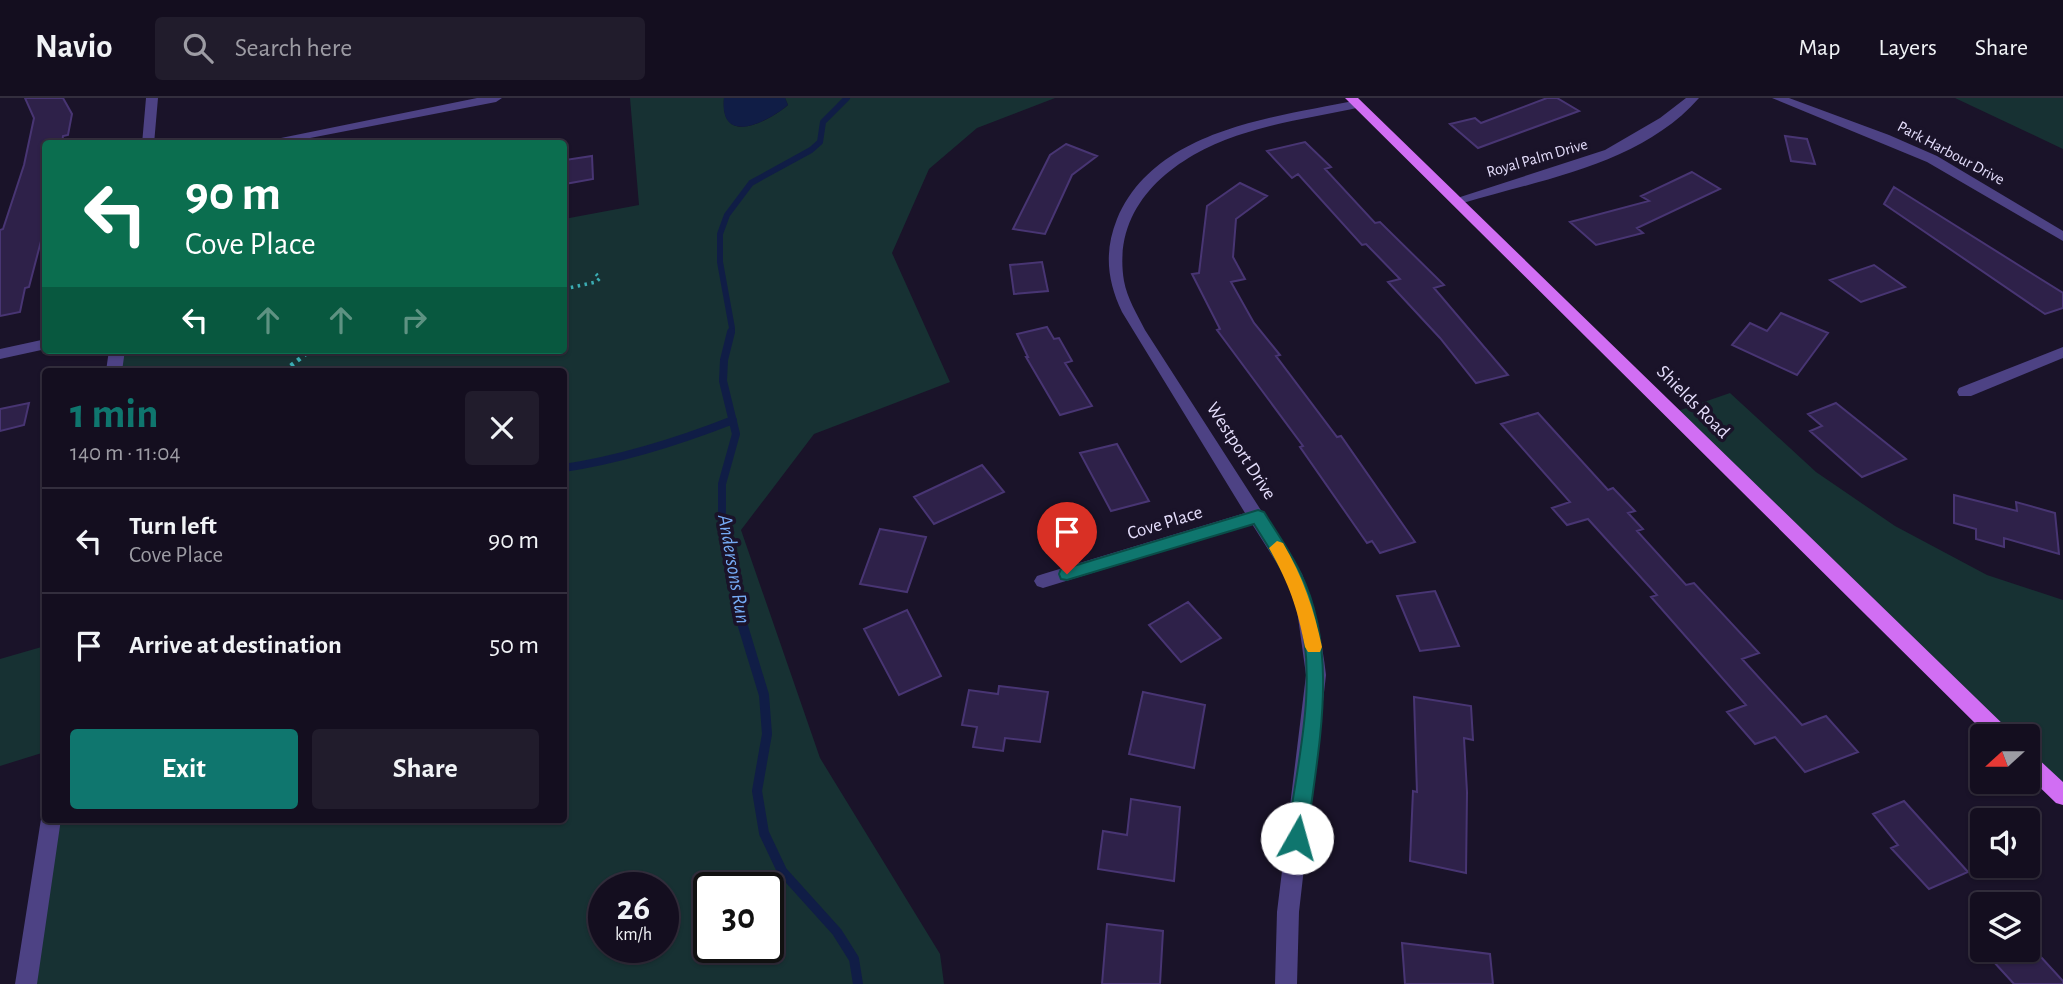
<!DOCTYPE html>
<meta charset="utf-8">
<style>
body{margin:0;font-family:"Alegreya Sans",sans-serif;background:#211c2c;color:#f1f3f6;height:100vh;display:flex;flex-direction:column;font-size:26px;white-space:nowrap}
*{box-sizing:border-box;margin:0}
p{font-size:23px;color:#9d9ca4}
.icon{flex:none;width:38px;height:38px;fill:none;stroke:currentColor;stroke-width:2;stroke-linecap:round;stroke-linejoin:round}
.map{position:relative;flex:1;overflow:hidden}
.panel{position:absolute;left:42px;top:270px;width:525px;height:455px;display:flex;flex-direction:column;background:#140e1f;border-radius:7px;box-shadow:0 2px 5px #0004,0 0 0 2px #332e3d}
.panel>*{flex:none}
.top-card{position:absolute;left:42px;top:42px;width:525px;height:214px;border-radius:7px;box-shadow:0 2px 5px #0004,0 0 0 2px #332e3d;background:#0b6e4f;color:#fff;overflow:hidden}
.needle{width:46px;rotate:249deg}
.controls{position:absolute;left:1970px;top:626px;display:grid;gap:14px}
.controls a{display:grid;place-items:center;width:70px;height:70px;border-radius:7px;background:#140e1f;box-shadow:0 2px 5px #0004,0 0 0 2px #332e3d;font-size:35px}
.speed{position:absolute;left:588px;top:774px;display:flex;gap:14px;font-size:35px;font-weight:700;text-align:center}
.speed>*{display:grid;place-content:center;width:91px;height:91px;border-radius:50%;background:#140e1f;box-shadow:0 2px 5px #0004,0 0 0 2px #332e3d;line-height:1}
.speed small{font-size:18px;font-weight:400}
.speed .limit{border:4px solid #111;border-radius:10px;background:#fff;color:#111}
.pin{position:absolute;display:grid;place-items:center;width:60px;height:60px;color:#fff;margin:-72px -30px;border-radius:50% 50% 50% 0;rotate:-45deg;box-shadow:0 0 7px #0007}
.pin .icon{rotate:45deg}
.me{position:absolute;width:77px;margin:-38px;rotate:7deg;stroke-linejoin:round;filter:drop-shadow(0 0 5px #0008)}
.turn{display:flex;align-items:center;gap:24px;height:147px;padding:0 28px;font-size:32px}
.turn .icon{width:91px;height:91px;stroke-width:2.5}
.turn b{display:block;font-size:49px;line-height:60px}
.lanes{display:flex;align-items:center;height:66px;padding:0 28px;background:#0003;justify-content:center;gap:35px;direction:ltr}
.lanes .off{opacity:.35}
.round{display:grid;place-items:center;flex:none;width:74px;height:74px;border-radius:7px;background:#211c2c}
.summary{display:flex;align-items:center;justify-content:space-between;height:119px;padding:0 28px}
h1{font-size:42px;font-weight:700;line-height:52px;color:#0f766e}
.button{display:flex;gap:14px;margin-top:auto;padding:14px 28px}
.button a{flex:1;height:80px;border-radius:7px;background:#0f766e;color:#fff;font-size:28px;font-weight:700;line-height:80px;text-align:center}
.button a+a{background:#211c2c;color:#f1f3f6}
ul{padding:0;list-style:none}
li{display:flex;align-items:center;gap:21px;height:105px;padding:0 28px;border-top:2px solid #332e3d}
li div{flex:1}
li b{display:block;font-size:26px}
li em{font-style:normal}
header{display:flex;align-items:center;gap:42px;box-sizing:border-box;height:98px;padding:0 35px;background:#140e1f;border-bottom:2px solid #332e3d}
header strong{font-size:33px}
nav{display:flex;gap:38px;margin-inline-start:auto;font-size:24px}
.search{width:490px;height:63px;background:#211c2c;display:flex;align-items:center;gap:18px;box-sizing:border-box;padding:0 24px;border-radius:7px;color:#9d9ca4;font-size:26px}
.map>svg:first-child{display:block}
.green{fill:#173133;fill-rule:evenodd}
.water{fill:#101d46}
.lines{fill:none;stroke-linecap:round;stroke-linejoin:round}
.stream-far2{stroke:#101d46;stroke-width:6}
.stream-far1{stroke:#101d46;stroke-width:8}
.stream{stroke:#101d46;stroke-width:10}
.building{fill:#2e2149;stroke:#483573;stroke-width:2}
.path-far1{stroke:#3bacb3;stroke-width:3.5;stroke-dasharray:2.5 4.5;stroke-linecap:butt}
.path{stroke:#3bacb3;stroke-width:4.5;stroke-dasharray:3.5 5;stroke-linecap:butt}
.minor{fill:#4d4284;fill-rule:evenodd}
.major{fill:#d16ef3;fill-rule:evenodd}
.route{fill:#0f766e;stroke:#0a4d48;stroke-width:2}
.slow{fill:#f59e0b}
.labels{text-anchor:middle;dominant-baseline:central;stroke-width:7;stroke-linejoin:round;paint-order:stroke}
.far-street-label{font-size:16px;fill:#e5defc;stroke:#1a1329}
.street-label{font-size:19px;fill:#e5defc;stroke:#1a1329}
.water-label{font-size:21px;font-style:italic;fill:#75aaf4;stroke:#1a1329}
</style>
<header>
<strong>Navio</strong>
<div class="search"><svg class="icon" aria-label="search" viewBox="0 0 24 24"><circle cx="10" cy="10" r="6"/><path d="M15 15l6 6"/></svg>Search here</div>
<nav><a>Map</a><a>Layers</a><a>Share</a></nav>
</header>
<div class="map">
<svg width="2063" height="886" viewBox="0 0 2063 886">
<rect width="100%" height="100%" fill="#1a1329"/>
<!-- green -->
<path class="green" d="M630 0H724C720 49 768 24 788 7L785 0H1055L977 30 929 71 892 155 950 284 814 336 741 432 820 660 940 856 944 886H26L51 721H564V273H114L117 252H564V121L639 107ZM604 789H663V849H604ZM709 789H768V849H709Z
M1955 0H2063V51Z
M1730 295 1816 374 1895 428 1987 477 2063 502V698L2028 664V639H2003L1672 315Z
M45 548V654L0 668V561Z"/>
<!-- water -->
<path class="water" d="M724 0H785L788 7C768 24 719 49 724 0Z"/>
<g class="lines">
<!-- stream-far2 -->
<path class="stream-far2" d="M731 236 732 230 720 164V136L727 117 751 85 811 52 820 44 823 24 847 0"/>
<!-- stream-far1 -->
<path class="stream-far1" d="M731 234 724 262 723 283 736 336 722 386V432L742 526
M564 370C623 361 677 344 733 322"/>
<!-- stream -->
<path class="stream" d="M742 525 764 597 767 636 757 693 764 735 782 773 837 834 854 861 858 886"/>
</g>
<!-- building -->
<path class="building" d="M25 0H63L72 16 68 37 63 38 62 46H46V124L29 189 25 190 20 214 0 218V132L3 131 24 67 34 20Z
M1547 0H1557L1579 13 1478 50 1450 26 1475 20 1481 25Z
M1785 38 1807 41 1815 66 1791 63Z
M1305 44 1331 69 1325 71 1375 125 1380 124 1444 187 1434 190 1508 277 1476 285 1440 240 1388 184 1400 181 1366 146 1362 147 1298 76 1292 80 1267 53Z
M1066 46 1097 58 1072 77 1045 136 1013 131 1050 57Z
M592 58 593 81 565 86V62Z
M1692 74 1720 91 1637 130 1643 135 1596 147 1570 124 1649 103 1641 98Z
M1240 85 1267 98 1236 121 1233 159 1245 181 1231 184 1254 225 1280 257 1276 258 1337 339 1341 338 1415 444 1380 455 1372 443 1367 445 1300 349 1303 348 1217 232 1220 231 1192 176 1199 175 1207 108Z
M1894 89 2063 195V210L2045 216 1884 106Z
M1042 164 1048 193 1014 196 1010 167Z
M1874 167 1905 189 1861 204 1830 182Z
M1781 215 1828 235 1797 277 1732 247 1750 225 1767 233Z
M1047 229 1054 241 1059 240 1072 263 1065 265 1092 308 1060 317 1026 259H1028L1017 236Z
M29 305 24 327 0 333V311Z
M1836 305 1906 361 1862 379 1810 333 1822 328 1808 316Z
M1538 315 1608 392 1613 390 1635 413 1628 415 1643 431 1637 433 1686 487 1694 485 1759 555 1742 561 1802 627 1826 618 1858 654 1805 674 1775 639 1755 646 1727 614 1746 607 1651 499 1657 497 1588 421 1567 427 1552 410 1570 404 1501 326Z
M1117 346 1149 403 1111 413 1080 355Z
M982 367 1004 394 934 426 914 399Z
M1954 397 2017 413 2016 404 2055 415 2059 456 2004 440V449L1976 441V431L1954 425Z
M880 431 926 439 907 494 860 486Z
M1435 493 1459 548 1420 553 1397 498Z
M1188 504 1221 540 1181 564 1149 527Z
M907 512 941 578 899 597 864 531Z
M999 588 1048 594 1040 644 1005 640 1003 653 973 649 977 629 962 627 969 592 998 596Z
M1143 594 1205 607 1194 670 1129 656Z
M1414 599 1471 608 1473 642 1464 640 1467 694 1466 775 1410 763 1413 693 1417 694Z
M1131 701 1180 709 1174 783 1098 771 1103 733 1127 737Z
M1904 703 1968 774 1929 791 1891 750 1898 747 1873 716Z
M1107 826 1163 833 1160 886H1102Z
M1402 845 1490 856 1493 886H1405Z
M2029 846 2063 883V886H2014L1993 863 2016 852H2028Z"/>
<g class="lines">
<!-- path-far1 -->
<path class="path-far1" d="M564 191 596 184 600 180 596 176"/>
<!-- path -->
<path class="path" d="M284 273 311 252"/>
<!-- minor -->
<path class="minor" d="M146 0H158L154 46H142Z
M477 0H502L496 4 279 46H251Z
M1686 0H1699C1641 66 1543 81 1463 105H1453L1451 102 1605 52 1660 20Z
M1772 0H1789L1889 37 1937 58 2063 133V143L1927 64Z
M1357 2 1361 3V9C1322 18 1281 23 1242 36 1176 57 1111 105 1124 183 1127 200 1137 216 1145 232L1302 476C1314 510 1322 541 1326 577L1299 814 1297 886H1275L1277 814 1306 577 1297 512 1285 478 1252 426 1043 490 1037 488 1034 483 1037 478 1043 476 1245 415 1122 214C1107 183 1104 153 1117 121 1156 30 1274 20 1357 2Z
M46 241V251L0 261V251Z
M2063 249V260L1971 298H1959L1957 294 1959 290Z
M109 252H125L122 273H106Z
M46 713V721H61L37 886H15L41 721Z"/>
<!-- major -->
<path class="major" d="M1345 0H1358L2010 633 2013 639H1989Z
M2028 655 2035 658 2063 684V707L2056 705 2028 678Z"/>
</g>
<!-- route -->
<path class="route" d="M1258 412 1264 414C1276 434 1290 453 1300 474 1341 557 1317 652 1307 740L1304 746 1297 749 1290 746 1287 740C1297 666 1319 584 1298 511 1289 480 1271 453 1254 426L1067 482 1061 481 1059 476 1061 471 1067 470Z"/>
<!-- slow -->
<path class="slow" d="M1277 443 1283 445C1303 479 1314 511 1322 549L1320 554H1308L1305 549C1297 508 1289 486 1269 450Z"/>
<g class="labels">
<!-- far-street labels -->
<g class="far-street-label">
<text transform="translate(1951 55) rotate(28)">Park Harbour Drive</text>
<text transform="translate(1537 60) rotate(-16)">Royal Palm Drive</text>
</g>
<!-- street labels -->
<g class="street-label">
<text transform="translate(1693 304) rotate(45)">Shields Road</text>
<text transform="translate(1241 353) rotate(57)">Westport Drive</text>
<text transform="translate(1165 425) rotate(-17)">Cove Place</text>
</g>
<!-- water labels -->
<g class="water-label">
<text transform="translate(734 471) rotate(80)">Andersons Run</text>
</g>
</g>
</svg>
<div class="controls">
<a><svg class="needle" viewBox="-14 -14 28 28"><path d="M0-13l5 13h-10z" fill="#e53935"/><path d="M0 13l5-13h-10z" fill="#9d9ca4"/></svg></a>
<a><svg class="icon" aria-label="sound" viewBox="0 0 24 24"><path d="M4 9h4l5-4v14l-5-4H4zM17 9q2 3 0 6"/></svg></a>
<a><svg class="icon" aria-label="layers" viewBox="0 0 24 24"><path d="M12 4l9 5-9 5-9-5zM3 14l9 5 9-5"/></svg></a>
</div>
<div class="speed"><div>26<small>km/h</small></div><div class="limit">30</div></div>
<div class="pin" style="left:1067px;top:476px;background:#d93025"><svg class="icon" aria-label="arrive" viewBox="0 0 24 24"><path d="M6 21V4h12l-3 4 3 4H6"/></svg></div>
<svg class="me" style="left:1297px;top:740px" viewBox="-20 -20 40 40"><circle r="19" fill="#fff"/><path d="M0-13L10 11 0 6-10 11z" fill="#0f766e"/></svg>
<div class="top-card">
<div class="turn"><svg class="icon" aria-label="left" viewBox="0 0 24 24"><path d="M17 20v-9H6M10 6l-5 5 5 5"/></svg><div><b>90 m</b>Cove Place</div></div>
<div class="lanes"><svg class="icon" aria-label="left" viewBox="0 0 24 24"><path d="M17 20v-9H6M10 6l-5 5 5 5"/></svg><svg class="icon off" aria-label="ahead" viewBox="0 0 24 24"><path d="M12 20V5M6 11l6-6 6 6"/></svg><svg class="icon off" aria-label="ahead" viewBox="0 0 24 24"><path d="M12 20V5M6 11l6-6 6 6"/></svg><svg class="icon off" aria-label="right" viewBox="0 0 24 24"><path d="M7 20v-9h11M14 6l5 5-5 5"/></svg></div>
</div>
<section class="panel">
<div class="summary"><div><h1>1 min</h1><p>140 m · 11:04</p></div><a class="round"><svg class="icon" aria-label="close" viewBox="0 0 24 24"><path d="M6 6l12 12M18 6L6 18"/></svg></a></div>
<ul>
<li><svg class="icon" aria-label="left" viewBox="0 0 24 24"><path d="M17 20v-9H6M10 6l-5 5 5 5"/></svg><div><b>Turn left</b><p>Cove Place</p></div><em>90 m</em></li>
<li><svg class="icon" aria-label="arrive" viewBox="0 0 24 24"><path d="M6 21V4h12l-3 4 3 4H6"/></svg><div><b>Arrive at destination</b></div><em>50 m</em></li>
</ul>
<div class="button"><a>Exit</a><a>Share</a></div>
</section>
</div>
